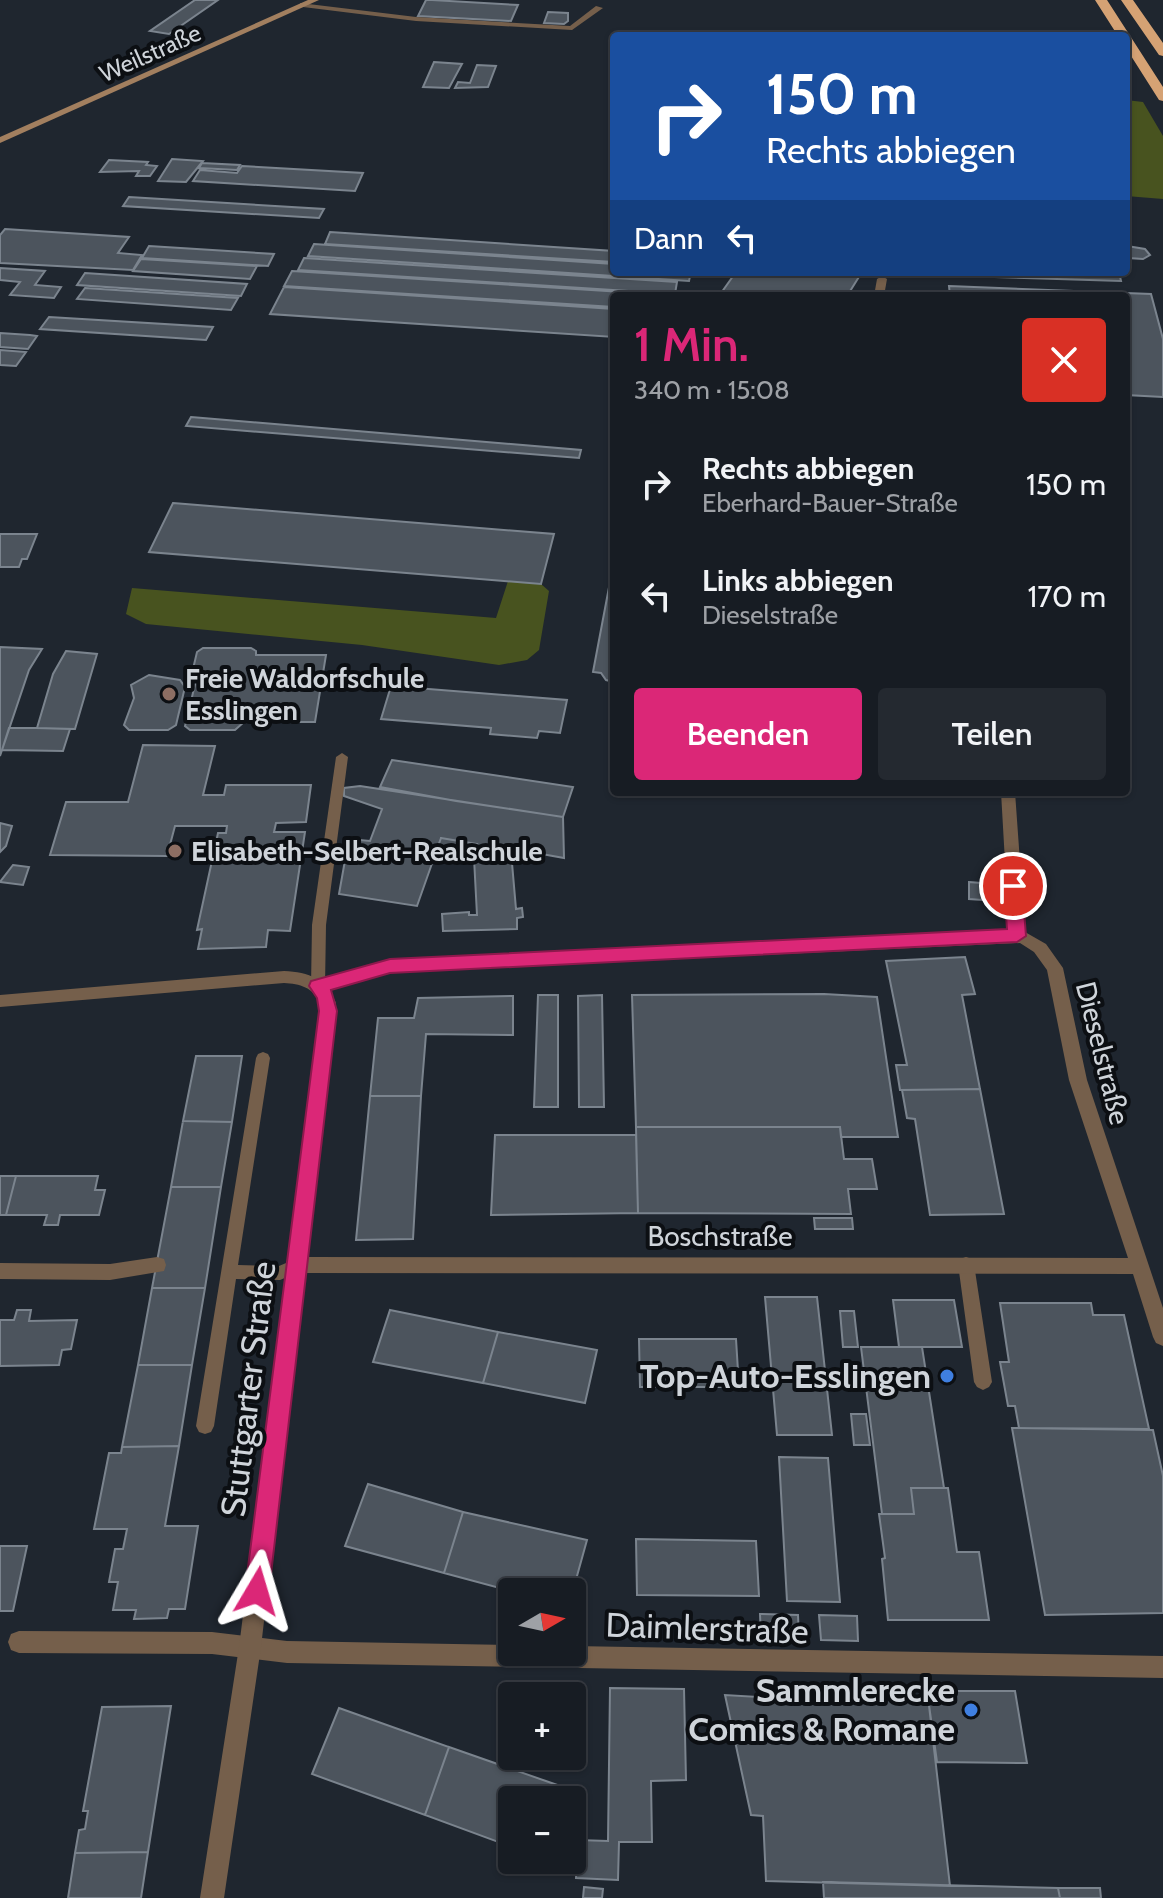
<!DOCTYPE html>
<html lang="de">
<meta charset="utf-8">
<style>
body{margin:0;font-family:Cabin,sans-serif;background:#242930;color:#f1f3f6;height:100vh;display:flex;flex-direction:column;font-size:30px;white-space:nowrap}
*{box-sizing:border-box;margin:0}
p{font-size:26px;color:#9ea1a6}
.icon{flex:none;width:44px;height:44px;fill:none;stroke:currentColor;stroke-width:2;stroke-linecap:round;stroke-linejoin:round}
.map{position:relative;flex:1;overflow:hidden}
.drawer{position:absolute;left:610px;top:292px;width:520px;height:504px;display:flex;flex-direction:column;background:#171c23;border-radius:8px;box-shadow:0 2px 6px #0004,0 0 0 2px #363a41}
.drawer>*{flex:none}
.guide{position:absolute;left:610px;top:32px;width:520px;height:244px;border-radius:8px;box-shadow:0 2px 6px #0004,0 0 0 2px #363a41;background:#1a4fa0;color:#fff;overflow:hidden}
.needle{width:52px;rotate:81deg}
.controls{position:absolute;left:498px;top:1578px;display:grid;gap:16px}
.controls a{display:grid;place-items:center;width:88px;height:88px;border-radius:8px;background:#171c23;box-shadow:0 2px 6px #0004,0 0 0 2px #363a41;font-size:40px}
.pin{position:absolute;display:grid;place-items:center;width:68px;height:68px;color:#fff;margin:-34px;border:4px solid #fff;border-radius:50%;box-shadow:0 2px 8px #0007}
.me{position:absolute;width:88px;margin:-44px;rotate:7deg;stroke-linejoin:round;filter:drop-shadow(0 0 6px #0008)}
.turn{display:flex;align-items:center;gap:28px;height:168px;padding:0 24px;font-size:36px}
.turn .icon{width:104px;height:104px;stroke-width:2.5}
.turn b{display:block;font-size:56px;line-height:68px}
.then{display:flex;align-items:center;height:76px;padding:0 24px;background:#0003;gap:16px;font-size:30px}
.round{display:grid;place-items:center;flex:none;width:84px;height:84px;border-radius:8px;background:#242930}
.overview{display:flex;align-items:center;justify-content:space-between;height:136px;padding:0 24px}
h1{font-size:48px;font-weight:600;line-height:60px;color:#db2777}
.cta{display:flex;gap:16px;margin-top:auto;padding:16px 24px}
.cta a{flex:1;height:92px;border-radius:8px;background:#db2777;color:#fff;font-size:32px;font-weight:600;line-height:92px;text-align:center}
.cta a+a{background:#242930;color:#f1f3f6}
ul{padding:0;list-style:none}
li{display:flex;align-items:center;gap:24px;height:112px;padding:0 24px}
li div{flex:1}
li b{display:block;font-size:30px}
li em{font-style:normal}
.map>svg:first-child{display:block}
.green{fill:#48531f}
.building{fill:#4c545d;stroke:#7b848e;stroke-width:2}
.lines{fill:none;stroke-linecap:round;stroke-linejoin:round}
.service{fill:#755f4b;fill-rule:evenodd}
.pedestrian{fill:#755f4b;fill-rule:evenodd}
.minor{fill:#755f4b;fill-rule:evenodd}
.tertiary{fill:#755f4b;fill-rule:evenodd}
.secondary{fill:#a27f5f;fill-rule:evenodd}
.trunk{fill:#d5a274;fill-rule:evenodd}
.route{fill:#db2777;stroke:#8e194d;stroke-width:2}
.education-dot{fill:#8d6e63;stroke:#0c0f13;stroke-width:3}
.shop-dot{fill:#3f7fe0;stroke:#0c0f13;stroke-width:3}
.labels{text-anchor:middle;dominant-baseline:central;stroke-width:8;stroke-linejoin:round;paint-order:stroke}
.far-street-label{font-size:24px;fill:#cfd4da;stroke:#0c0f13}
.poi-label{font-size:28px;font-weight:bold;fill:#cfd4da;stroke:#0c0f13;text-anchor:start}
.street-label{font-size:28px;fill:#cfd4da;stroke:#0c0f13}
.near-poi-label{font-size:34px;font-weight:bold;fill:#cfd4da;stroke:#0c0f13;text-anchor:end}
.near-street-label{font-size:34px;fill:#cfd4da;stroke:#0c0f13}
</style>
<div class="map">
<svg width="1163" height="1898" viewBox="0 0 1163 1898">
<rect width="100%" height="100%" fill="#1f262f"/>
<!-- green -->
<path class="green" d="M1126 100 1143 102 1163 136V199L1126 196Z
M508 581 541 584 549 591 539 650 527 660 499 665 362 645 146 624 126 614 132 588 496 618Z"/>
<!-- building -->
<path class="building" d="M195 0H218L169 34 150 31Z
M426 0H432L518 5 511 21 418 16Z
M548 12 568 13V21L564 24 544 23Z
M434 62 462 64 449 88 423 87Z
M477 65 496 66 488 87 455 88 458 82 470 83Z
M172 159 203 161 186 182 158 181Z
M109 160 148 162 146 165 157 166 150 176H136L139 171 100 172Z
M202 163 240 165 237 170 199 168Z
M242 166 363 173 355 191 193 181 200 170 237 173Z
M129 197 324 209 319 218 123 206Z
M5 229 129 237 118 253 142 255 133 270 0 263V235Z
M330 232 614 251V262L325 244Z
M314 244 614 264V272H691L689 281 308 256Z
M149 246 274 254 268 266 142 258Z
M1127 246 1145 249 1150 255 1143 259 1128 258Z
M304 258 677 282 675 294 298 270Z
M141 259 257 266 250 279 133 271Z
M0 268 45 271 35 285 61 287 54 298 10 295 20 282 0 280Z
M292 271 670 295 614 296V307L284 286Z
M736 272H862L847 296H719Z
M933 272H1119L1121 281 933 275Z
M85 273 247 284 241 296 77 285Z
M949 286 1151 294 1163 339V397L1126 395V296H950Z
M284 287 614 309V337L270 314Z
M85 288 238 298 231 310 77 299Z
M49 317 213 327 206 340 40 329Z
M0 333 30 335 37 336 28 349 0 347Z
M0 350 26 352 16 366 0 365Z
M191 417 581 450 579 458 186 426Z
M173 503 554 534 541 584 149 552Z
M0 534H37L27 559H22L19 567H0Z
M613 566H614V682L606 680 601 673 593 672Z
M0 647 42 649 29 670 0 756Z
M203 648H251L256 651V655H326L315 722H244L235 730H190L185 726 198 672 193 669 197 652Z
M66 651 97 654 75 729 37 728 53 674Z
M149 675 180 680 185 687 176 725 168 730H129L124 725 134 698 131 685Z
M391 686 567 700 560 733 539 731 537 738 490 734 491 728 381 719Z
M9 728H37L70 729 63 751 2 750Z
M143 745 215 746 203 795H224L226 785H311L306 822 276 823 274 832H305L290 931 268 930 266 947 198 949 202 929 197 930 218 833H226L227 826H175L167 856 50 855 66 802H128Z
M392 760 573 787 563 817 456 801 380 787Z
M360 786 563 817 564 858 514 849 474 852 477 844 441 838 417 906 339 894 347 849 356 850 360 840 370 841 382 809 344 796V788Z
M0 823 12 826 6 846 0 852Z
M441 838 477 844 475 852 518 850 520 862 512 863 516 909 522 908 523 917 517 918V929L443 931 442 914 469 912V915H477L474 858H468L466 862 434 857Z
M13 865 29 867 23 885 0 882Z
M969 882 981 883 982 900 969 899Z
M965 957 975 994 962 995 980 1089 900 1090 896 1065H907L886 961Z
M824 994 877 997 898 1137H841L840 1127H636L632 995Z
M538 995H558V1107H534Z
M602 995 604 1107H579L578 996Z
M513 996V1035L426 1034 421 1096H370L378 1018H414L418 998Z
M196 1056H242L232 1122 183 1121Z
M980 1089 1004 1214 930 1215 915 1119 907 1118 902 1090Z
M370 1096H421L413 1239 356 1240Z
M183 1121 232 1122 221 1187H171Z
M636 1127H840L844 1159H872L877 1189H848L851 1214 638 1213Z
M495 1135H636L638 1213 491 1215Z
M0 1176H16L6 1215H0Z
M16 1176H98L95 1190H105L99 1215H60L58 1225H44L47 1215H6Z
M171 1187H221L205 1288H152Z
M814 1218H852L853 1229H815Z
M152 1288H205L192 1365H138Z
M765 1297H817L832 1435H777Z
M893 1300H954L962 1347H899Z
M1000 1303H1091L1093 1315H1124L1149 1429 1019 1428 1015 1406H1008L1000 1362H1009Z
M17 1310H31L29 1321 77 1320 71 1349 62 1350 59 1365 0 1366V1320H14Z
M390 1310 498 1332 483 1383 373 1362Z
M840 1311H854L858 1347H843Z
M498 1332 597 1350 585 1403 483 1383Z
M639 1339H736L739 1387H640Z
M861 1347H922L944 1488H911L914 1514H882Z
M138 1365H192L179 1446 122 1447Z
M851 1414H866L870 1445H854Z
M1012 1428 1153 1430 1163 1476V1613L1045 1615Z
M179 1446 165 1526H198L185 1609H169L167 1618 134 1619 136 1610H113L118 1582H109L115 1549H123L127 1529H94L109 1453H121L122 1447Z
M779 1457 828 1458 840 1602 787 1601Z
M368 1484 463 1512 444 1573 345 1546Z
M911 1488H948L957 1552H979L989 1620H888L882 1559 885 1558 879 1514H914Z
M463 1512 587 1540 572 1594 515 1592 444 1573Z
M636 1539 756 1541 759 1596 637 1595Z
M0 1546H27L13 1611H0Z
M760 1614 798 1615 799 1640 761 1639Z
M819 1615 857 1616 858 1641 821 1640Z
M610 1688 684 1689 686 1780 651 1781 652 1842H619L618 1880 576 1878 578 1840 608 1841Z
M927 1691H1015L1027 1763 937 1762Z
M758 1694 928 1697 950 1886 766 1881 763 1816 751 1815 725 1695 758 1697Z
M171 1706 148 1852 75 1853 79 1830 85 1829 88 1811H83L102 1707Z
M339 1708 449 1747 425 1815 312 1774Z
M449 1747 563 1787 559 1800H512V1847L425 1815Z
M148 1852 141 1898H68L75 1853Z
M823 1882 1058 1888 1060 1898H824Z
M584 1887 603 1889 602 1898H583Z
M1058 1888H1100L1101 1898H1060Z"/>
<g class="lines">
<!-- service -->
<path class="service" d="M300 3 416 17 570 26 596 6 603 8 572 30 416 21 303 7H300Z
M882 276 887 279 884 296H874L877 279Z
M342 753 348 757 326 925 325 986 323 990H313L311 986 312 925 336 757Z
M263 1052 268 1054 270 1058 238 1265 279 1266 298 1258 304 1260 306 1265 304 1270 280 1280 236 1279 214 1426 211 1432 205 1434 199 1432 196 1426 256 1058 258 1054Z
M966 1257 972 1259 974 1264 992 1382 989 1387 983 1390 977 1387 974 1382 958 1264 960 1259Z"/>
<!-- pedestrian -->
<path class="pedestrian" d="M157 1257 164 1259 166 1265 164 1271 110 1280 0 1279V1263L110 1264Z"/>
<!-- minor -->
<path class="minor" d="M1001 792H1015L1025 932 1046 944 1063 968 1087 1080 1163 1308V1346L1156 1343 1153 1337 1133 1274 298 1273 291 1271 289 1265 291 1259 298 1257 1128 1258 1069 1080 1047 970 1034 952 1020 943 390 972 318 992 312 990 310 986 312 982 390 960 1009 932Z
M19 1631 212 1632 287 1641 512 1645V1652H572V1646L1163 1656V1678L287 1663 212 1654 19 1653 11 1650 8 1642 11 1634Z"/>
<!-- tertiary -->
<path class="tertiary" d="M284 971C309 972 327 979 336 1003L261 1647 224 1898H200L239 1647 320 1003C313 987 300 984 284 983L0 1007V995Z"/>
<!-- secondary -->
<path class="secondary" d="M308 0H319L0 143V137Z"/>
<!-- trunk -->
<path class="trunk" d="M1095 0H1107L1163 87V101L1159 100 1126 48V36H1118Z
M1121 0H1133L1163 43V56L1159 55Z"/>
</g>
<!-- route -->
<path class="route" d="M1013 880 1022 886 1026 936 1017 942 390 973 331 990 337 1011 269 1591 265 1599 257 1603 248 1599 245 1591 319 1011 317 998 309 986 311 981 390 959 1007 929 1004 886Z"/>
<!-- markers -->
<g class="education-dot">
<circle cx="169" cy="694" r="8"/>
<circle cx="175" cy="851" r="8"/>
</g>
<g class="shop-dot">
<circle cx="947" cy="1376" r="8"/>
<circle cx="971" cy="1710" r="8"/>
</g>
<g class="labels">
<!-- far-street labels -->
<g class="far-street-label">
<text transform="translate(150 53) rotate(-24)">Weilstraße</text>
</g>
<!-- poi labels -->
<g class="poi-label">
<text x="185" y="678">Freie Waldorfschule<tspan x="185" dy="32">Esslingen</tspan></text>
<text x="191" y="851">Elisabeth-Selbert-Realschule</text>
</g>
<!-- street labels -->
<g class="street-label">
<text transform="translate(1103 1053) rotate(76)">Dieselstraße</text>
<text x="720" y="1236">Boschstraße</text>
</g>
<!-- near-poi labels -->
<g class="near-poi-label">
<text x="931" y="1376">Top-Auto-Esslingen</text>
<text x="955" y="1690">Sammlerecke<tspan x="955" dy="39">Comics &amp; Romane</tspan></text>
</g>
<!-- near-street labels -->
<g class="near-street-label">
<text transform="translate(248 1389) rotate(-83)">Stuttgarter Straße</text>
<text transform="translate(707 1628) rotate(2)">Daimlerstraße</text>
</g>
</g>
</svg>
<div class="controls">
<a><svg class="needle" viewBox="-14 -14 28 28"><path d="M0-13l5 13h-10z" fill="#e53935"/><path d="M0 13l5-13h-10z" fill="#9ea1a6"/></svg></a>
<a>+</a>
<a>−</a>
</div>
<div class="pin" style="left:1013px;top:886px;background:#d93025"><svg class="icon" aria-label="arrive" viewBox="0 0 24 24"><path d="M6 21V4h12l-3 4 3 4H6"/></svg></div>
<svg class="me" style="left:257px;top:1591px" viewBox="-20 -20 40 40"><path d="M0-17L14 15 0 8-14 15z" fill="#db2777" stroke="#fff" stroke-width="4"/></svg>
<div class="guide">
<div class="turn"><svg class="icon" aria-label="right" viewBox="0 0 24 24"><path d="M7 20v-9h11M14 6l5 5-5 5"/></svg><div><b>150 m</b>Rechts abbiegen</div></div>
<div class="then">Dann<svg class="icon" aria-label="left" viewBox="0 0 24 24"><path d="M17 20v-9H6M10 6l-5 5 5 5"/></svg></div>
</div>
<section class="drawer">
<div class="overview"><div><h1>1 Min.</h1><p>340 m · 15:08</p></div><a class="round" style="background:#d93025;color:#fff"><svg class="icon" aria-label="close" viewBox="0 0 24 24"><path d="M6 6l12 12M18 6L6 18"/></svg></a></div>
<ul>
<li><svg class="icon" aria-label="right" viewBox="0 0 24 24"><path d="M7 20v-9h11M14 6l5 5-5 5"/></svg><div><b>Rechts abbiegen</b><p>Eberhard-Bauer-Straße</p></div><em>150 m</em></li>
<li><svg class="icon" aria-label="left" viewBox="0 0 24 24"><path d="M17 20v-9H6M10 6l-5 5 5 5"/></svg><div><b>Links abbiegen</b><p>Dieselstraße</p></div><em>170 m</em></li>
</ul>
<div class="cta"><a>Beenden</a><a>Teilen</a></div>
</section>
</div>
